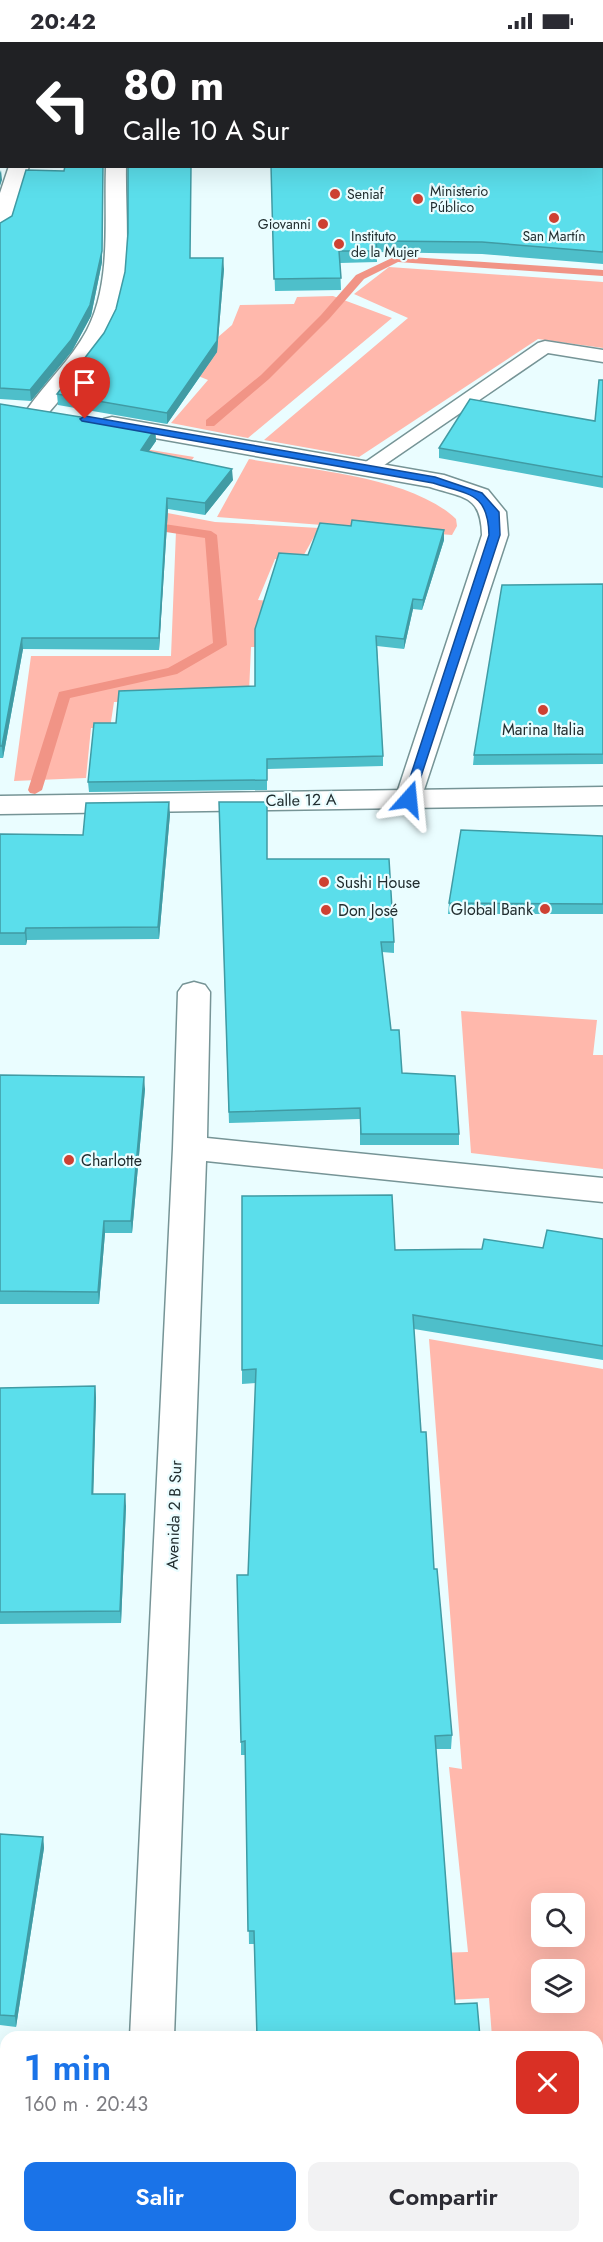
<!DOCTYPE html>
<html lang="es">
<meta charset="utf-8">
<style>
body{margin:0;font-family:Jost,sans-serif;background:#f2f2f3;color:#2b2b33;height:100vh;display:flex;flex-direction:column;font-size:22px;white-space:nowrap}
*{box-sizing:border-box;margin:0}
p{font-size:20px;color:#7c7c81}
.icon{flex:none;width:33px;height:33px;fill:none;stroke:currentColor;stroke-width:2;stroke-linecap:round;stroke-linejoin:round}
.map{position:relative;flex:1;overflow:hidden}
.panel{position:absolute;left:0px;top:1989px;width:603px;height:212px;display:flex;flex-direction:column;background:#fff;border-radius:18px 18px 0 0;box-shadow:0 6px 24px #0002}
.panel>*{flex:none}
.banner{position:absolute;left:0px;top:0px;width:603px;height:126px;box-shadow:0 6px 24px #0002;background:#202124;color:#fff;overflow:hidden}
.buttons{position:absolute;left:531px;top:1851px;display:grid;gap:12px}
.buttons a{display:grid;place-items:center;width:54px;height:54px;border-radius:12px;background:#fff;box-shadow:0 6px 24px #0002;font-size:30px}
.pin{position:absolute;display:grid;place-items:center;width:51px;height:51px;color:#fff;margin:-62px -26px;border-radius:50% 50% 50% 0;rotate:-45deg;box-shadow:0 0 6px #0007}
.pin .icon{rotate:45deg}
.me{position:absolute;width:66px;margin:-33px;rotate:18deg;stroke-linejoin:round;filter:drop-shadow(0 0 4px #0008)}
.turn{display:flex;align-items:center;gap:21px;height:126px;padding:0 24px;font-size:27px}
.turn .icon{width:78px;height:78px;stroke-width:2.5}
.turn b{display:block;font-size:42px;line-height:51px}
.round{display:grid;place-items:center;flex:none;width:63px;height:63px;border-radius:12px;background:#f2f2f3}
.overview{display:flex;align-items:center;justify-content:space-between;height:102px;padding:0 24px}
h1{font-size:36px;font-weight:600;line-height:45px;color:#1a73e8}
.action{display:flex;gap:12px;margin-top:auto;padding:12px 24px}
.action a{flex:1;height:69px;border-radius:12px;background:#1a73e8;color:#fff;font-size:24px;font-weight:600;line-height:69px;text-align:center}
.action a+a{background:#f2f2f3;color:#2b2b33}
.status{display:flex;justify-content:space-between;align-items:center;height:42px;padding:0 30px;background:#fff;direction:ltr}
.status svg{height:16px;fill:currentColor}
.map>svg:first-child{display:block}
.green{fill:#ffb8ac;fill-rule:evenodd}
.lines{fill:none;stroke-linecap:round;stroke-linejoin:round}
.stream{fill:#f19486;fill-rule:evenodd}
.lane-casing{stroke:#769496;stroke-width:3}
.street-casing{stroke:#769496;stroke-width:3}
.primary-casing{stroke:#769496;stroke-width:3}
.lane{fill:#fff;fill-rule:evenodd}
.street{fill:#fff;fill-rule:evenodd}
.primary{fill:#fff;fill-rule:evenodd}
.wall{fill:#4ebfca}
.shaded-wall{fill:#409ba4}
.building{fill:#5bdeeb;stroke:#409ba4;stroke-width:1.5}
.route{fill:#1a73e8;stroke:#114b97;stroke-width:1.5}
.poi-dot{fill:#ce4133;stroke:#eafdff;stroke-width:2}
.labels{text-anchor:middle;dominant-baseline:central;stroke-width:4.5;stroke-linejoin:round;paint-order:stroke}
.far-poi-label{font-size:14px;fill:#212d2f;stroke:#eafdff;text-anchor:start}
.poi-label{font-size:16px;fill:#212d2f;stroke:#eafdff;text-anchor:start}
.street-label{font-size:16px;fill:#212d2f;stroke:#eafdff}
</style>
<div class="status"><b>20:42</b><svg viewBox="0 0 49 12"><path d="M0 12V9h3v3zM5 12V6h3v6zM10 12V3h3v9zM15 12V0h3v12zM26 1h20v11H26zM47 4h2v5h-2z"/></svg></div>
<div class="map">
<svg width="603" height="2200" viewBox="0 0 603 2200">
<rect width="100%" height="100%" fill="#eafdff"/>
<!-- green -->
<path class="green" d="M389 225 603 240V306L538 297 359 415 264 398 408 276 354 252Z
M333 254 392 276 248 396 171 381 208 338 181 327 232 283 240 263 294 262 297 255Z
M145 407 194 415 157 469 215 480 319 486 301 518 275 517 258 558 307 562 295 605H251L249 650 158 659 114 660 110 686H91L86 736 14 739 31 614H171L176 489 81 482Z
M249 417C310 428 411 434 456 477L457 484 452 493 217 475Z
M461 969 597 978 593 1013H603V1127L471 1111Z
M429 1297 603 1327V2021L597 2022V1995H492L489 1956 259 1967 254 1917 468 1910 449 1725 462 1727ZM542 1862H574V1894H542ZM542 1928H574V1960H542Z
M597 2092H603V2200H567L566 2195 597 2194Z"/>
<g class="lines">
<!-- stream -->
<path class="stream" d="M396 214 603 228V234L398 220 364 237 329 277 269 337 214 384H206V378L261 333 321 273 356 233Z
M144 479 211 489 217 493 227 603 177 632 70 656 42 748 35 752 30 751 28 748 59 650 168 626 213 601 205 496 140 486V480Z"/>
<defs>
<path id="lane" d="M545 299 603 308V320L548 311 374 430H360L357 426 538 301Z"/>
<path id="street" d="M106 124H126C125 173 133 230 115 276 101 313 71 344 46 374H30L26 369C45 341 71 318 87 288 112 240 104 177 106 124Z
M112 375 444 433 488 448 506 470 508 493 419 763 409 766 399 763 395 757 482 493C481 453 464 456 430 445L104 387 100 382 104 377Z
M194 940 205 943 210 950 207 1096 603 1136V1160L206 1119 174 1995H130L173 1106 178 950 183 943Z
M119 2194H167V2200H119Z"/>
<path id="primary" d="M47 0H65V2H47Z
M9 124H29L11 184 7 188 0 190V151Z
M603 745V763L0 772V754Z"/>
</defs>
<!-- lane casing -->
<use href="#lane" class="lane-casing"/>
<!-- street casing -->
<use href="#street" class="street-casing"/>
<!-- primary casing -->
<use href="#primary" class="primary-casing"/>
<!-- lane -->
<use href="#lane" class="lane"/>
<!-- street -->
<use href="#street" class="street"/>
<!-- primary -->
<use href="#primary" class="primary"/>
</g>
<!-- wall -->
<path class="wall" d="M603 0V118H602V2Z
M603 122V222L482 212 377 210V220L340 221 341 248 275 249 271 124Z
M0 181 102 220 91 274 72 309 31 359 0 357Z
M128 191 190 216 224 227 217 310 167 382 58 363 57 352 104 291 116 267 125 230Z
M603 338V446L439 416V406L595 379Z
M0 362 155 387 156 399 149 409 233 438 205 473 168 467 159 608 23 607 3 716H0Z
M444 498 422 568 413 567 404 607 377 604 383 714V724L267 727V748L89 750 88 740 116 681 255 644 308 513Z
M603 542V722L473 723 474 713Z
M219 760 267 817 394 900V911L382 910 391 988 402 1031 459 1092V1103H360V1077L229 1081Z
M170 772 159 897 27 898 26 903H0V792L83 793Z
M603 794V872H448L449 861Z
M0 1033 145 1047 132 1191H105L99 1262H0Z
M603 1197V1318L414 1287 421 1390 434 1527 452 1693 451 1707H436L455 1962 480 1995 255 1902H249L246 1713H241V1700L256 1341 242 1342V1328L395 1208 482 1207 543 1206Z
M95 1344 96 1356 93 1452 126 1464 121 1581 0 1582V1346Z
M0 1792 43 1795 44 1806 16 1985 0 1983Z"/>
<!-- shaded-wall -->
<path class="shaded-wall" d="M314 0H322L321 2H312Z
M103 124 102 220 91 274 72 309 31 359 30 348Z
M1 128 2 138 0 144V131Z
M223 216 224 227 217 310 167 382V371Z
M155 387 156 399 142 419 141 408Z
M232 427 233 438 205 473V461Z
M167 456 168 467 159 608V596Z
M444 488V498L422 568 423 558Z
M413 557V567L404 607V597Z
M22 596 23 607 3 716 2 704Z
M169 760 170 772 159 897 158 885Z
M26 886 27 898 26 903 25 891Z
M144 1035 145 1047 132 1191 131 1179Z
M104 1179 105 1191 99 1262 98 1250Z
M95 1344 96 1356 93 1464 92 1452Z
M125 1452 126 1464 121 1581 120 1569Z
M43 1795 44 1806 16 1985 15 1974Z"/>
<!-- building -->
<path class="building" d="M71 0H192V2H71Z
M267 0H314L312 2H267Z
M430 0H603V107L602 106V2H429Z
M602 122H603V210L482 200 376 199 377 209H339L341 236 274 237 271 124H602Z
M65 124H103L102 209 90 263 71 298 30 348 0 346V181L12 174 26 128 64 129Z
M128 124H191L190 216H223L217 299 167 371 57 352 104 291 116 267 125 230 128 191Z
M599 338H603V435L439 406 470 357 595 379Z
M0 362 155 387 141 408 232 427 205 461 167 456 159 596H22L2 704H0Z
M352 478 444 488 423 558 413 557 404 597 376 594 383 714 267 717V738L88 740 94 681H116L119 649 255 644V587L279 511 308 513 320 481 351 484Z
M603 542V712L474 713 502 543Z
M169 760 158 885 26 886 25 891H0V792L83 793 86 761Z
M219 760H267V817H389L394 900H381L391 988H399L402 1031 455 1034 459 1092H361L360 1066 229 1070Z
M461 788 603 794V862L449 861Z
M0 1033 144 1035 131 1179H104L98 1250 0 1249Z
M392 1153 395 1208 482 1207 484 1197 543 1206 547 1188 603 1197V1304L413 1273 421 1390H426L434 1527H437L452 1693 435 1694 455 1962 477 1961 480 1995H257L254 1889H248L245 1699 241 1700 237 1533H248L256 1327 242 1328V1154Z
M95 1344 92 1452H125L120 1569 0 1570V1346Z
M0 1792 43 1795 15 1974 0 1973Z
M253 2194H551L552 2200H253Z"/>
<!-- route -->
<path class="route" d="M85 374 435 435 482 451 499 470 500 493 413 759 403 757 489 493C488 450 469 453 433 441L82 379 80 377Z"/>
<!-- markers -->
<g class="poi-dot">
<circle cx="335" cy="152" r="6"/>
<circle cx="418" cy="157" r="6"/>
<circle cx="554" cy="176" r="6"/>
<circle cx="323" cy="182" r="6"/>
<circle cx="339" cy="202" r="6"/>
<circle cx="543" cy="668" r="6"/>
<circle cx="324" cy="840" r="6"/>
<circle cx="545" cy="867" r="6"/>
<circle cx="326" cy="868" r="6"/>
<circle cx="69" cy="1118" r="6"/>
</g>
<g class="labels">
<!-- far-poi labels -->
<g class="far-poi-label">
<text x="430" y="149">Ministerio<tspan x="430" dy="16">Público</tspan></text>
<text x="347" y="152">Seniaf</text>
<text x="311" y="182" text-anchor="end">Giovanni</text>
<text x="351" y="194">Instituto<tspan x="351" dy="16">de la Mujer</tspan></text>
<text x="554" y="194" text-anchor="middle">San Martín</text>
</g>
<!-- poi labels -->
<g class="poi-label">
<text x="543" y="687" text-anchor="middle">Marina Italia</text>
<text x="336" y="840">Sushi House</text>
<text x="533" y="867" text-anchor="end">Global Bank</text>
<text x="338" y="868">Don José</text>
<text x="81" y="1118">Charlotte</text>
</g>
<!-- street labels -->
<g class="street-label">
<text transform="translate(301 758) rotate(-1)">Calle 12 A</text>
<text transform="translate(174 1473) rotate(-88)">Avenida 2 B Sur</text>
</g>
</g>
</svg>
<div class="buttons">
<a><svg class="icon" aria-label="search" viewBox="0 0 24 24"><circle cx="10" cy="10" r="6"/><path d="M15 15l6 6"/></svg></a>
<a><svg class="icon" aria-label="layers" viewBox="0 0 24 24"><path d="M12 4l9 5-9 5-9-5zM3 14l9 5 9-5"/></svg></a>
</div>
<div class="pin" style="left:85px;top:377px;background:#d93025"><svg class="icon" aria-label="arrive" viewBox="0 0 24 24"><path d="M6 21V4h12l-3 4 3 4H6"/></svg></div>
<svg class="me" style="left:409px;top:757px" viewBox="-20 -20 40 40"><path d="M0-17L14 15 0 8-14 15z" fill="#1a73e8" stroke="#fff" stroke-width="4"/></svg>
<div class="banner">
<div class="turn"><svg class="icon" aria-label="left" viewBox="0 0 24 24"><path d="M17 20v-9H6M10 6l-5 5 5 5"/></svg><div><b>80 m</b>Calle 10 A Sur</div></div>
</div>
<section class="panel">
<div class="overview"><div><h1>1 min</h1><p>160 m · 20:43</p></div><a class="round" style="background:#d93025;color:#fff"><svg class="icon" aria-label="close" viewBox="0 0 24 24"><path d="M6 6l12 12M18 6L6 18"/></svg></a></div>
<div class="action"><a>Salir</a><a>Compartir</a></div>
</section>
</div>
